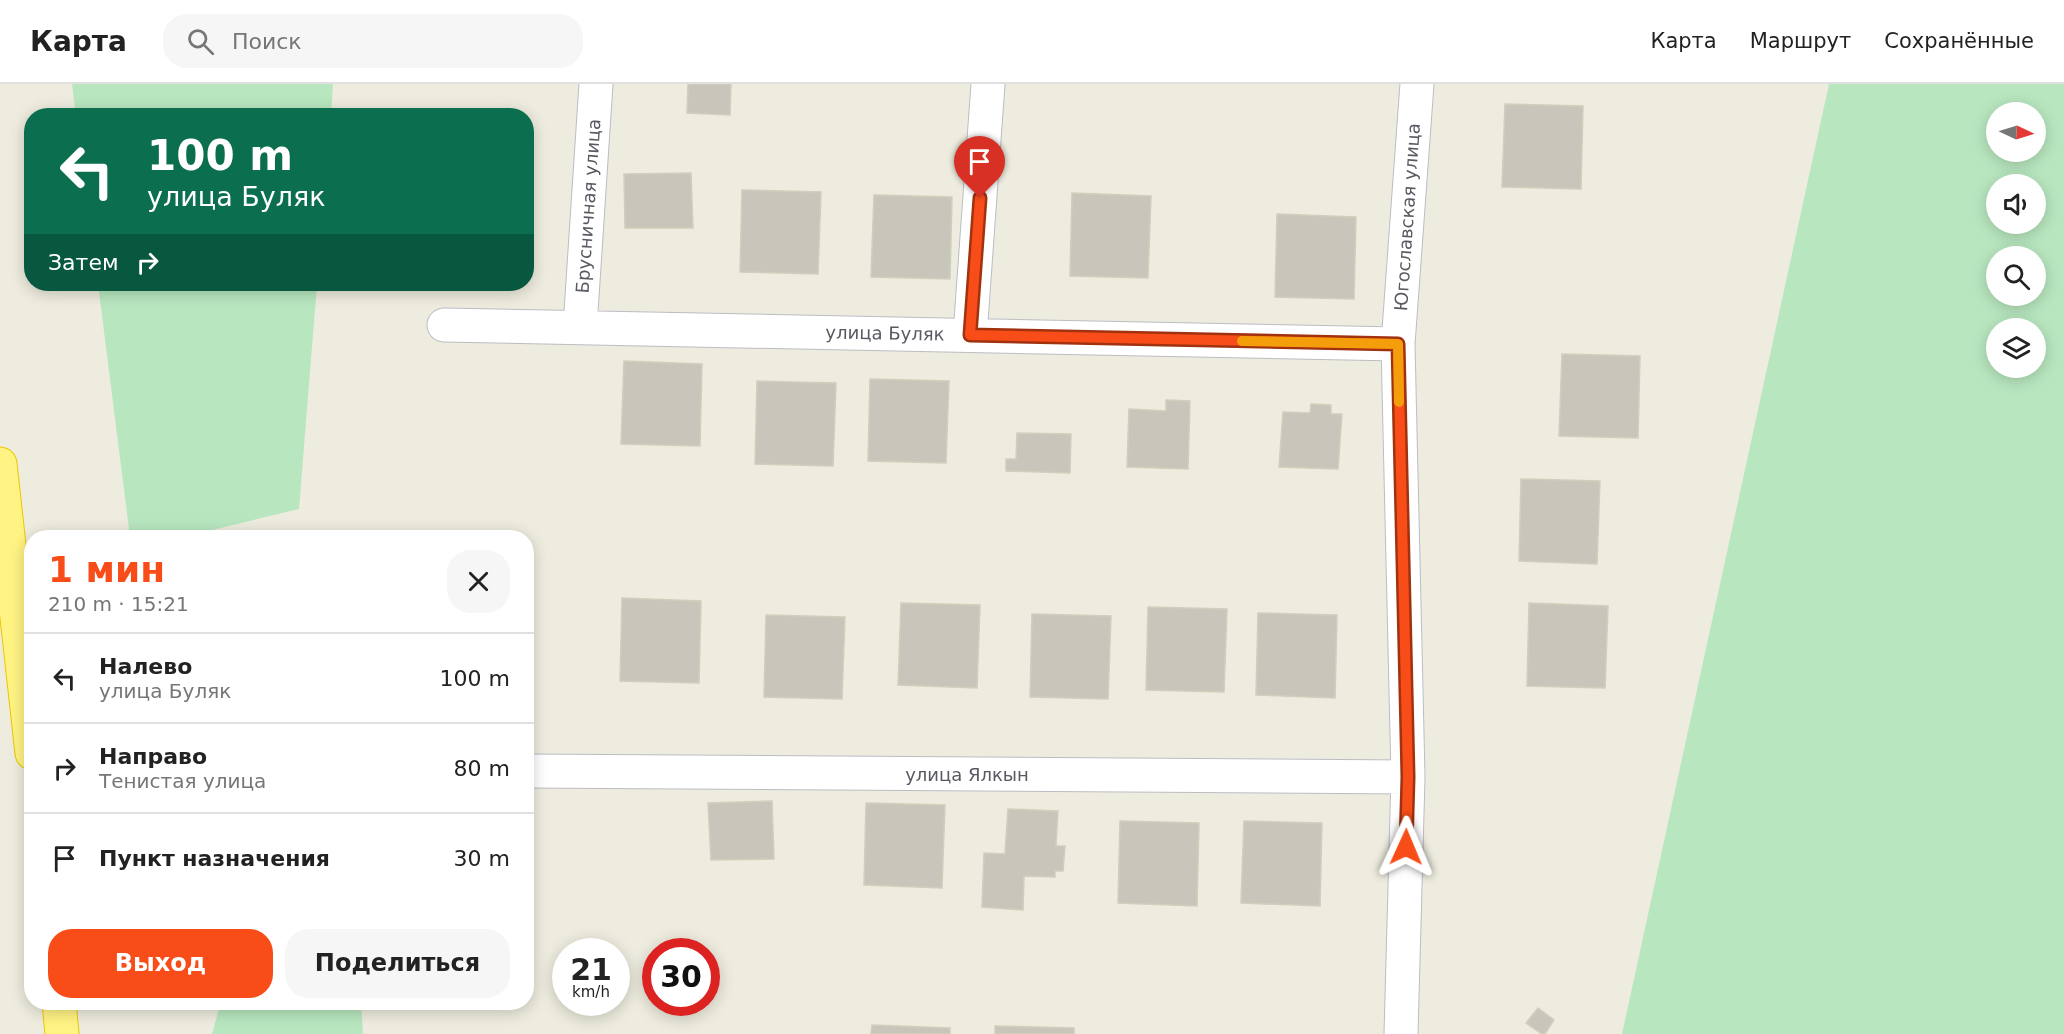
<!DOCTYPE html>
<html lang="ru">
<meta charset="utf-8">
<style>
body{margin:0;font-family:"DejaVu Sans",sans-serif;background:#f6f6f6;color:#222;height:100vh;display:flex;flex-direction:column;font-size:22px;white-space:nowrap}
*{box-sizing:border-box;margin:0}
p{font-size:20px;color:#767676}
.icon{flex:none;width:33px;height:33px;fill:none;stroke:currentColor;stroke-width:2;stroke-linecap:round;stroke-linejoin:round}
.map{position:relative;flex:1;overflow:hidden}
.drawer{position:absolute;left:24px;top:446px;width:510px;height:480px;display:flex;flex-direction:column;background:#fff;border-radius:24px;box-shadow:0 3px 15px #0003}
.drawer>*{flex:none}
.top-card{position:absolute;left:24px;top:24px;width:510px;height:183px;border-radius:24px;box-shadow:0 3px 15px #0003;background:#0b6e4f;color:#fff;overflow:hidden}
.needle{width:39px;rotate:94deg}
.fabs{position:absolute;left:1986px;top:18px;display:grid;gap:12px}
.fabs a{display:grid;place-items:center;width:60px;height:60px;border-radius:50%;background:#fff;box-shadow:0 3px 15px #0003;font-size:30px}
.speed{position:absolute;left:552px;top:854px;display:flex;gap:12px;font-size:30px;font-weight:700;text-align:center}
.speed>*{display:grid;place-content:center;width:78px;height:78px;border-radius:50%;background:#fff;box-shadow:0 3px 15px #0003;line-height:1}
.speed small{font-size:15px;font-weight:400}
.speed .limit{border:9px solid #d22;background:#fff;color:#111}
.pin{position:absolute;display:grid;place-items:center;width:51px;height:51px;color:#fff;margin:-62px -26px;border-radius:50% 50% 50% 0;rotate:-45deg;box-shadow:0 0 6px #0007}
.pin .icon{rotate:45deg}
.me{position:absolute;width:66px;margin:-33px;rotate:1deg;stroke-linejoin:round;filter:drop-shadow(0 0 4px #0008)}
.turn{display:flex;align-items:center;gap:21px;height:126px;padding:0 24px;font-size:27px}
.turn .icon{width:78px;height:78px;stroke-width:2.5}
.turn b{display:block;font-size:42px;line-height:51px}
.then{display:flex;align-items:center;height:57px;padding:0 24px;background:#0003;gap:12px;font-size:22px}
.round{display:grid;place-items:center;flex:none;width:63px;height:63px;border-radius:24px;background:#f6f6f6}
.head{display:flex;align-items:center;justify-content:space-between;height:102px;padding:0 24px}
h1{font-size:36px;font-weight:600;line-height:45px;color:#f84d19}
.cta{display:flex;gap:12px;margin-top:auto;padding:12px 24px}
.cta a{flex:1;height:69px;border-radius:24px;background:#f84d19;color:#fff;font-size:24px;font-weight:600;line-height:69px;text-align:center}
.cta a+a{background:#f6f6f6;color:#222}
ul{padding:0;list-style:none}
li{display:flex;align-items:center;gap:18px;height:90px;padding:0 24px;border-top:2px solid #e0e0e0}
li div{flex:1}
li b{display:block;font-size:22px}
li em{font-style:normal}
header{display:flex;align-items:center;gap:36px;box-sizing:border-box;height:84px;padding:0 30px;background:#fff;border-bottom:2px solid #e0e0e0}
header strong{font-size:28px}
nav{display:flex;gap:33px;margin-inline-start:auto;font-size:21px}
.search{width:420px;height:54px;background:#f6f6f6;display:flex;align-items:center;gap:15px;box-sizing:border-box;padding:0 21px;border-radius:24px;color:#767676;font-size:22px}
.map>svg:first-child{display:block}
.green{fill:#b8e7bf;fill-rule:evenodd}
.building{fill:#c8c6bb;stroke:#d2cebc;stroke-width:1.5}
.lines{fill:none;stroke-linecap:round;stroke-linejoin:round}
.minor-casing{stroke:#bcbdc4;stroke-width:35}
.highway-casing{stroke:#ebc700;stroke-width:35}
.minor{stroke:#fff;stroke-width:33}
.highway{stroke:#fff383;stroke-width:33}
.route-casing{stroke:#a13210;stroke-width:15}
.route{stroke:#f84d19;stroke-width:10}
.slow{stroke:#f59e0b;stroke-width:10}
.labels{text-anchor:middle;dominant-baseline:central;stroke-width:4.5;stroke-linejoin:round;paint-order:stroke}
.street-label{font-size:18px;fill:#585a61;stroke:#fff}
</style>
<header>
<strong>Карта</strong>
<div class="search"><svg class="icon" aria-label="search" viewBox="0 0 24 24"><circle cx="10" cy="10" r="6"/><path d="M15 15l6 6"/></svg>Поиск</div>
<nav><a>Карта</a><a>Маршрут</a><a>Сохранённые</a></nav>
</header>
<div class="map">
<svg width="2064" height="950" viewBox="0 0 2064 950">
<rect width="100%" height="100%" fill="#edecde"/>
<!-- green -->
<path class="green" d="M72 0H333L331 31 76 32Z
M1829 0H2064V950H1622ZM1996 28H2036V68H1996ZM1996 100H2036V140H1996ZM1996 172H2036V212H1996ZM1996 244H2036V284H1996Z
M98 200H317L299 425 183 453H130Z
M221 918H361L363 950H212Z"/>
<!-- building -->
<path class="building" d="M688 0H731L730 31 687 29Z
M1505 20 1583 22 1581 105 1502 103Z
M526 76H529L527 159H526Z
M691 89 693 144H625L624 90Z
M742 106 821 108 818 190 740 188Z
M1072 109 1151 112 1148 194 1070 192Z
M874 111 952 113 950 195 871 193Z
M1277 130 1356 133 1354 215 1275 213Z
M1562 270 1640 272 1638 354 1559 352Z
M624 277 702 280 700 362 621 360Z
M870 295 949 297 946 379 868 377Z
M757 297 836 299 833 382 755 380Z
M1166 316 1190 317 1188 385 1127 383 1129 325 1166 327Z
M1311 320 1331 321V330H1342L1338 385 1279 383 1283 328 1310 329Z
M1017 349 1071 350 1070 389 1006 387V375H1016Z
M1521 395 1600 397 1597 480 1519 477Z
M622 514 701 517 699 599 620 597Z
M901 519 980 521 977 604 898 601Z
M1529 519 1608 522 1605 604 1527 602Z
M1148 523 1227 525 1224 608 1146 606Z
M1258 529 1337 531 1335 614 1256 611Z
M1032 530 1111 532 1108 615 1030 613Z
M766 531 845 533 842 615 764 613Z
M772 717 774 775 711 776 708 719Z
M866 719 945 721 942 804 864 801Z
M1008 725 1058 727 1056 762H1065L1063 787H1055V793L1024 792 1023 826 982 823 984 769 1005 770Z
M1120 737 1199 739 1197 822 1118 819Z
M1244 737 1322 739 1320 822 1241 819Z
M1538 924 1554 936 1545 950H1542L1526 939Z
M872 941 950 944V950H871Z
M995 942 1074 944V950H995Z"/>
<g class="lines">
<defs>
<path id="minor" d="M444 241 1398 260
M580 243 596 0
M970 251 988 0
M526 687 1408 693
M1401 950 1408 693 1398 260 1417 0"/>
<path id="highway" d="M0 380 32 669
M59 918 62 950"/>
</defs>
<!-- minor casing -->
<use href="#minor" class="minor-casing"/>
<!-- highway casing -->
<use href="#highway" class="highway-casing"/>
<!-- minor -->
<use href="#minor" class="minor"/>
<!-- highway -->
<use href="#highway" class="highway"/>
</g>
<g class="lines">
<defs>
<path id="route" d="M980 114 970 251 1398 260 1408 693 1406 763"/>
</defs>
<!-- route casing -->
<use href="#route" class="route-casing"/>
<!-- route -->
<use href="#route" class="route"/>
<!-- slow -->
<path class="slow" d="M1242 257 1398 260 1399 318"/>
</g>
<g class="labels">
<!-- street labels -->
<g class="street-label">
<text transform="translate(588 122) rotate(-86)">Брусничная улица</text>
<text transform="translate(1407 133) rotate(-86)">Югославская улица</text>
<text transform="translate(885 249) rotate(1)">улица Буляк</text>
<text x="967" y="690">улица Ялкын</text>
</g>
</g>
</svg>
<div class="fabs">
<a><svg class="needle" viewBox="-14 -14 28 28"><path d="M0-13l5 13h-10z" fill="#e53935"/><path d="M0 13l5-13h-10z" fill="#767676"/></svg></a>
<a><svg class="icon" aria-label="sound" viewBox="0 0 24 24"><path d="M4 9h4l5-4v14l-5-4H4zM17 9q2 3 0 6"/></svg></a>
<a><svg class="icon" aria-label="search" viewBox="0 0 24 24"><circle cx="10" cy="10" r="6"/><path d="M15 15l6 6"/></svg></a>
<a><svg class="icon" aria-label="layers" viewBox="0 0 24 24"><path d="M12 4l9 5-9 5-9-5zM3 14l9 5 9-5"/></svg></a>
</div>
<div class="speed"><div>21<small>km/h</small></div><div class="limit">30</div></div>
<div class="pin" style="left:980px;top:114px;background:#d93025"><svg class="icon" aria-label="arrive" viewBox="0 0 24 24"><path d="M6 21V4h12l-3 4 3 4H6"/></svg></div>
<svg class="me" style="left:1406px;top:763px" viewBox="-20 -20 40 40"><path d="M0-17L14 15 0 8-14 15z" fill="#f84d19" stroke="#fff" stroke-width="4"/></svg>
<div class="top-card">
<div class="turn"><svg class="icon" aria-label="left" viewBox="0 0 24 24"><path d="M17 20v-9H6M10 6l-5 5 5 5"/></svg><div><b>100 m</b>улица Буляк</div></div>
<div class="then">Затем<svg class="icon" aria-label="right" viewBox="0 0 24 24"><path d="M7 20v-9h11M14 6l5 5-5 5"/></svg></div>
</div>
<section class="drawer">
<div class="head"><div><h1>1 мин</h1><p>210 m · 15:21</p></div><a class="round"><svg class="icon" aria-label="close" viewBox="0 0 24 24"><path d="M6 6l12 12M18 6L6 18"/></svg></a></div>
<ul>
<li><svg class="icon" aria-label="left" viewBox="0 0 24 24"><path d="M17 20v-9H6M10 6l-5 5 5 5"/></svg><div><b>Налево</b><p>улица Буляк</p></div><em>100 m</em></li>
<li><svg class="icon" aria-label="right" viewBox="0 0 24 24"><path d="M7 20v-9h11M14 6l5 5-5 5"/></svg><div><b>Направо</b><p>Тенистая улица</p></div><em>80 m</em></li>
<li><svg class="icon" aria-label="arrive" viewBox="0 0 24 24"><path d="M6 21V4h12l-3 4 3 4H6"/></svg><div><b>Пункт назначения</b></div><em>30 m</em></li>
</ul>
<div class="cta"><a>Выход</a><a>Поделиться</a></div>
</section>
</div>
